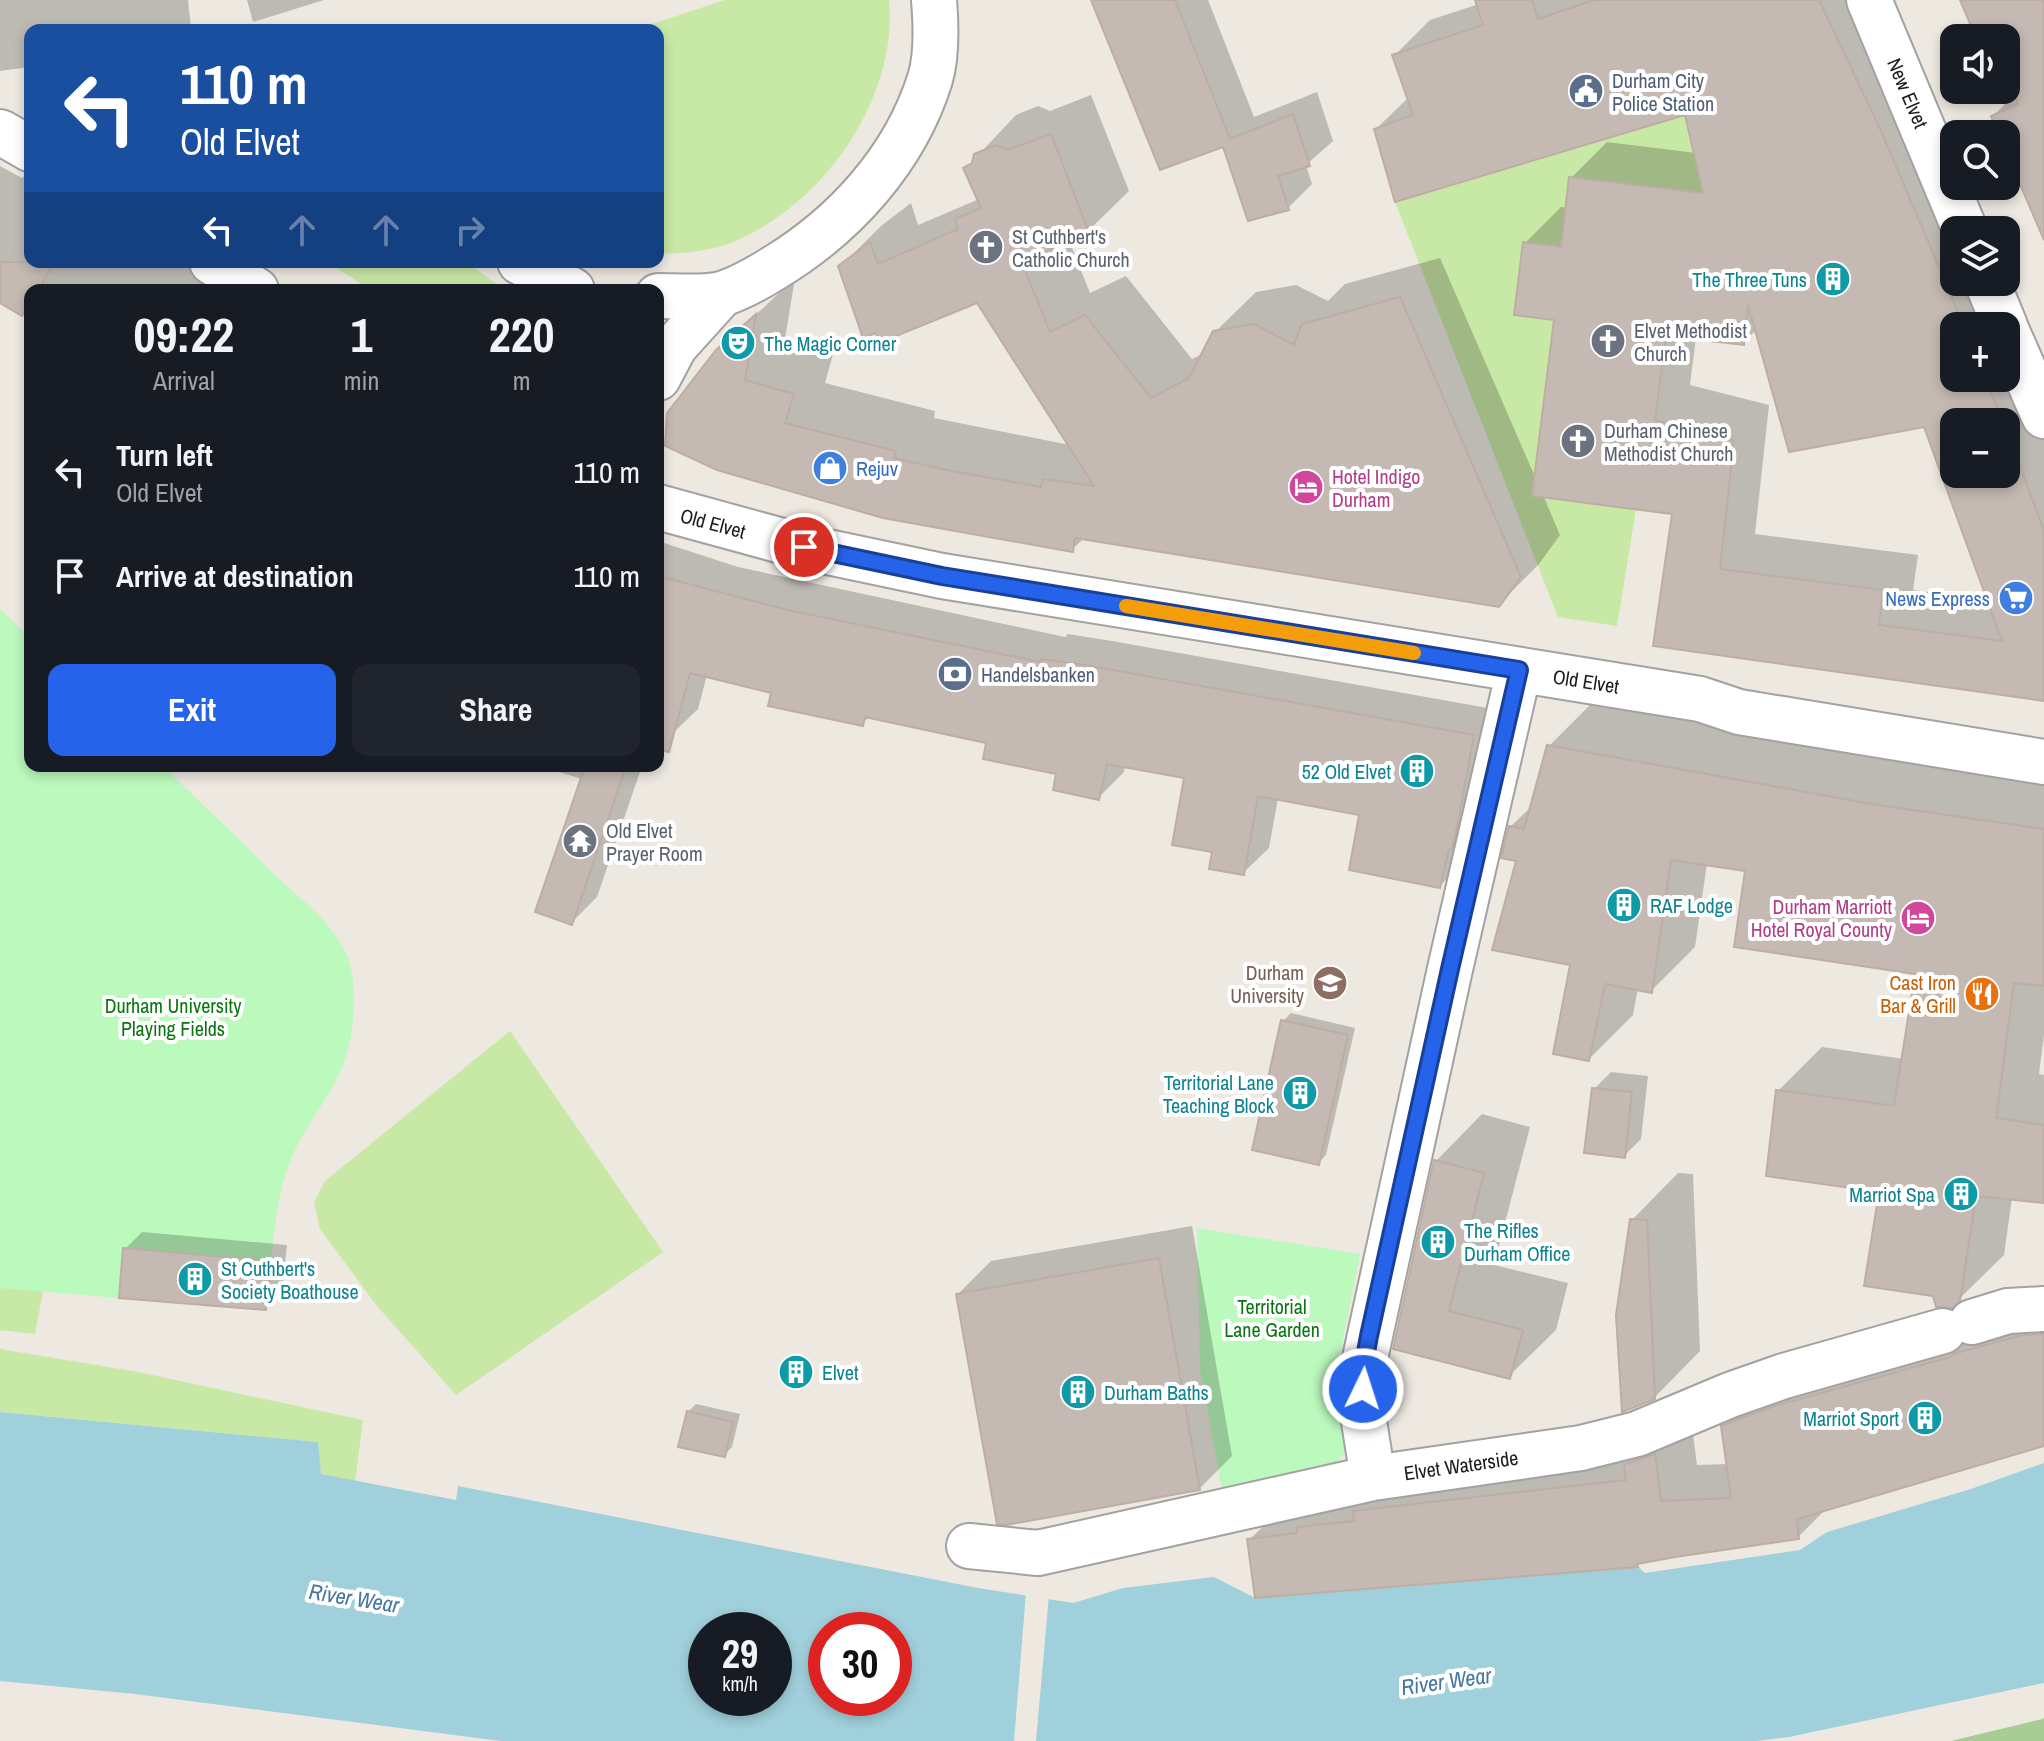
<!DOCTYPE html>
<meta charset="utf-8">
<style>
body{margin:0;font-family:"Archivo Narrow",sans-serif;background:#20242c;color:#f1f3f6;height:100vh;display:flex;flex-direction:column;font-size:30px;white-space:nowrap}
*{box-sizing:border-box;margin:0}
p{font-size:26px;color:#9ea1a6}
.icon{flex:none;width:44px;height:44px;fill:none;stroke:currentColor;stroke-width:2;stroke-linecap:round;stroke-linejoin:round}
.map{position:relative;flex:1;overflow:hidden}
.sheet{position:absolute;left:24px;top:284px;width:640px;height:488px;display:flex;flex-direction:column;background:#171b24;border-radius:16px;box-shadow:0 4px 12px #0003}
.sheet>*{flex:none}
.top-card{position:absolute;left:24px;top:24px;width:640px;height:244px;border-radius:16px;box-shadow:0 4px 12px #0003;background:#1a4fa0;color:#fff;overflow:hidden}
.buttons{position:absolute;left:1940px;top:24px;display:grid;gap:16px}
.buttons a{display:grid;place-items:center;width:80px;height:80px;border-radius:16px;background:#171b24;box-shadow:0 4px 12px #0003;font-size:40px}
.speed{position:absolute;left:688px;top:1612px;display:flex;gap:16px;font-size:40px;font-weight:700;text-align:center}
.speed>*{display:grid;place-content:center;width:104px;height:104px;border-radius:50%;background:#171b24;box-shadow:0 4px 12px #0003;line-height:1}
.speed small{font-size:20px;font-weight:400}
.speed .limit{border:12px solid #d22;background:#fff;color:#111}
.pin{position:absolute;display:grid;place-items:center;width:68px;height:68px;color:#fff;margin:-34px;border:4px solid #fff;border-radius:50%;box-shadow:0 2px 8px #0007}
.me{position:absolute;width:88px;margin:-44px;rotate:4deg;stroke-linejoin:round;filter:drop-shadow(0 0 6px #0008)}
.turn{display:flex;align-items:center;gap:28px;height:168px;padding:0 24px;font-size:36px}
.turn .icon{width:104px;height:104px;stroke-width:2.5}
.turn b{display:block;font-size:56px;line-height:68px}
.lanes{display:flex;align-items:center;height:76px;padding:0 24px;background:#0003;justify-content:center;gap:40px;direction:ltr}
.lanes .off{opacity:.35}
.eta{display:flex;justify-content:space-evenly;align-items:center;height:136px;text-align:center}
.eta b{font-size:48px;font-weight:800;line-height:56px}
.action{display:flex;gap:16px;margin-top:auto;padding:16px 24px}
.action a{flex:1;height:92px;border-radius:16px;background:#2563eb;color:#fff;font-size:32px;font-weight:800;line-height:92px;text-align:center}
.action a+a{background:#20242c;color:#f1f3f6}
ul{padding:0;list-style:none}
li{display:flex;align-items:center;gap:24px;height:104px;padding:0 24px}
li div{flex:1}
li b{display:block;font-size:30px}
li em{font-style:normal}
.map>svg:first-child{display:block}
.grass{fill:#c8e8a5}
.forest{fill:#a7cc94}
.park{fill:#bbf9bd}
.water{fill:#a0d0db;fill-rule:evenodd}
.pier{fill:#ede8e0}
.shadow{fill:#0003;fill-rule:evenodd}
.building{fill:#c4bab3;stroke:#beada3;stroke-width:2;fill-rule:evenodd}
.lines{fill:none;stroke-linecap:round;stroke-linejoin:round}
.minor-casing{stroke:#a2a2a2;stroke-width:48}
.minor{stroke:#fff;stroke-width:44}
.route-casing{stroke:#184099;stroke-width:20}
.route{stroke:#2563eb;stroke-width:14}
.slow{stroke:#f59e0b;stroke-width:14}
.labels{text-anchor:middle;dominant-baseline:central;stroke-width:8;stroke-linejoin:round;paint-order:stroke}
.service-label{font-size:20px;fill:#4e5e75;stroke:#fff;text-anchor:start}
.street-label{font-size:20px;fill:#1b1b1b;stroke:#fff}
.worship-label{font-size:20px;fill:#5b616d;stroke:#fff;text-anchor:start}
.culture-label{font-size:20px;fill:#0d838f;stroke:#fff;text-anchor:start}
.shop-label{font-size:20px;fill:#366cbe;stroke:#fff;text-anchor:start}
.hotel-label{font-size:20px;fill:#b23c85;stroke:#fff;text-anchor:start}
.education-label{font-size:20px;fill:#785e54;stroke:#fff;text-anchor:end}
.food-label{font-size:20px;fill:#c56008;stroke:#fff;text-anchor:end}
.park-label{font-size:20px;fill:#0b7610;stroke:#fff}
.water-label{font-size:22px;font-style:italic;fill:#4677a1;stroke:#fff}
</style>
<div class="map">
<svg width="2044" height="1741" viewBox="0 0 2044 1741">
<rect width="100%" height="100%" fill="#ede8e0"/>
<!-- grass -->
<path class="grass" d="M725 0H889C898 96 828 198 742 238 716 251 687 253 658 254V30H634Z
M1685 115 1712 233 1570 177 1561 247 1523 242 1514 314 1554 320 1532 495 1636 509 1617 626 1558 617 1395 202Z
M327 262H466L505 290H371Z
M510 1031 663 1252 456 1395 377 1306 320 1229 314 1202 325 1181Z
M0 1288 43 1291 35 1334 0 1330Z
M0 1349 138 1372 363 1420 355 1482 321 1474 317 1442 0 1412Z"/>
<!-- forest -->
<path class="forest" d="M2044 1718V1741H1951L2042 1719Z"/>
<!-- park -->
<path class="park" d="M0 609 30 638V766H163C201 803 239 839 276 876 300 899 336 925 348 958 358 988 355 1029 345 1059 334 1091 313 1115 298 1144 278 1183 276 1218 271 1261L124 1248 119 1298 0 1288Z
M1197 1228 1360 1254 1337 1369 1344 1453 1336 1465 1223 1495 1200 1369Z"/>
<!-- water -->
<path class="water" d="M0 1412 318 1442 321 1474 456 1500 458 1486 978 1588 1073 1603 1123 1588 1214 1577 1255 1598 1638 1567 1645 1573 1800 1550 1827 1532 1971 1489 2044 1463V1683L1789 1737 1756 1741H501L135 1694 0 1681ZM706 1630H774V1698H706ZM826 1630H894V1698H826Z"/>
<!-- pier -->
<path class="pier" d="M1026 1592 1049 1595 1036 1741H1014Z"/>
<!-- shadow -->
<path class="shadow" d="M0 0H188L191 29 30 30V67L0 71Z
M247 0H324L253 22Z
M1094 0H1208L1254 117 1317 92 1333 141 1306 165 1312 184 1288 208 1225 145Z
M1478 0H1871L1954 230V282H1995L2044 400V699L1655 644 1674 513 1543 495 1560 535 1539 564 1498 605 1084 538 1072 550 717 468V351L795 278 785 339 833 354 825 383 935 411 934 418 1070 445 977 301 841 266 881 226 911 203 918 225 977 200 978 198 966 168 1016 115 1038 106 1050 111 1091 95 1129 191 1088 231 1069 240 1090 293 1126 276 1192 359 1205 353 1215 332 1256 292 1296 285 1328 301 1345 284 1440 258 1536 479 1556 318 1525 243 1561 207 1568 208 1571 178 1607 142 1696 153 1686 112 1376 129 1409 97 1395 55 1430 20 1479 4ZM1954 326H2006V378H1954ZM1757 329 1926 425 1989 600 1913 590 1918 555 1755 534 1769 405 1690 385 1696 337 1743 343ZM1954 422H2006V474H1954Z
M1962 0H2044V221L2006 147V134H2001L1993 116 2005 104 2000 90H2006V38H1978Z
M0 166 22 178 30 170V262H183L227 290H30V306L22 314 0 301Z
M658 541 738 567 1065 637 1068 634 1112 641 1499 710 1465 860 1440 886 1361 814 1278 798 1269 848 1243 873 1214 850 1187 776 1125 765 1124 772 1098 798 1059 772 989 742 870 716 862 724 773 692 707 675 698 709 672 734 658 731Z
M1593 702 1922 762 2044 779V1035L2039 1074 2044 1075V1199L2012 1198 2004 1255 1959 1299 1881 1190 1778 1091 1822 1047 1904 1059 1917 972 1747 870 1707 863 1695 947 1651 991 1638 988 1633 1015 1589 1059 1573 964 1518 859 1510 827 1533 805 1549 746Z
M540 766H642L597 897 572 922 582 779Z
M1291 1013 1355 1028 1326 1155 1318 1163 1283 1021Z
M1611 1072 1648 1076 1641 1139 1624 1156 1594 1089Z
M1482 1114 1530 1127 1494 1265 1568 1283 1556 1330 1509 1376 1395 1347 1436 1161Z
M1678 1173 1693 1174 1700 1351 1654 1398 1632 1220Z
M1192 1226 1232 1456 1199 1489 958 1294 991 1261Z
M142 1232 287 1245 282 1291 266 1308 125 1249Z
M2044 1304V1444L1827 1508 1798 1537 1640 1561 1637 1565 1249 1540 1286 1504 1691 1419 1697 1465 1728 1464 1723 1427 1760 1390Z
M696 1404 740 1414 732 1447 724 1455 688 1412Z"/>
<!-- building -->
<path class="building" d="M1091 0H1175L1230 139 1293 114 1310 166 1278 176 1289 210 1248 221 1223 147 1160 170Z
M1475 0H1532L1538 19 1594 0H1819L1881 131 1964 326H1954V378H1985L2003 422H1954V474H2006V429L2044 531V701L1653 646 1672 514 1532 496 1554 320 1514 315 1523 242 1561 247 1569 177 1703 193 1685 115 1395 202 1374 129 1413 115 1392 55 1483 25ZM1748 305 1789 452 1924 427 2002 641 1879 625 1883 590 1720 569 1734 441 1655 420 1666 336 1744 345Z
M1960 0H2044V240L2006 152V134H1998L1991 116 2018 104 2006 76V38H1976Z
M1051 134 1089 233 1021 261 1050 332 1085 315 1151 398 1189 378 1213 331 1254 324 1294 345 1302 324 1400 297 1521 577 1499 607 1075 538 1073 552 883 518 717 470 665 446 667 413 716 350 756 314 745 380 794 394 785 423 896 451 894 458 946 470 1041 487 1043 479 1094 486 977 303 879 343 876 333 863 338 838 266 870 242 878 264 958 229 955 219 981 208 963 168 972 163 974 154 996 145 1008 150Z
M0 262H54L38 290H30V303L22 316 0 303Z
M658 576 792 611 1040 662 1041 659 1085 665 1474 735 1459 817 1452 849H1449L1440 888 1349 870 1359 815 1258 796 1244 875 1209 869 1212 852 1172 845 1184 778 1107 764 1099 800 1053 790 1056 774 983 759 986 743 865 717 863 726 768 706 771 693 690 673 669 752 658 750Z
M1547 745 1877 805 2044 829V986L2014 983 1996 1118 2044 1125V1203L1976 1196 1960 1301 1952 1308 1936 1307 1933 1296 1864 1286 1879 1192 1766 1176 1776 1090 1894 1106 1915 974 1734 947 1745 871 1671 860 1652 993 1605 984 1589 1061 1553 1054 1570 965 1492 950 1516 861 1501 858 1509 826 1524 829Z
M585 766H626L572 925 535 912Z
M1281 1020 1348 1035 1319 1165 1252 1150Z
M1592 1088 1632 1092 1625 1158 1584 1153Z
M1434 1160 1484 1173 1449 1311 1523 1330 1510 1379 1393 1349Z
M1630 1219 1647 1220 1655 1399 1622 1412 1616 1315Z
M123 1248 271 1261 266 1310 119 1298Z
M1159 1258 1200 1490 1006 1525 997 1524 956 1294Z
M2044 1334V1446L1797 1519 1799 1539 1675 1557 1637 1564 1638 1567 1255 1598 1247 1539 1297 1533V1527L1354 1521 1353 1511 1626 1480 1624 1465 1655 1454 1661 1501 1731 1498 1721 1426 1772 1407 1950 1357 1953 1354 2023 1335Z
M687 1411 733 1422 725 1457 678 1447Z"/>
<g class="lines">
<defs>
<path id="minor" d="M1869 0 1965 230
M0 132 30 149
M212 262 256 290
M520 262 572 290
M1987 282 2005 326
M658 296C679 296 705 299 725 293 742 287 758 278 774 268 845 225 905 159 930 79 937 56 936 24 934 0
M2006 329 2044 416
M658 378 675 346 722 294
M658 507 804 547 942 576 1700 699 1739 712 2044 762
M1972 1322 2008 1311 2044 1309
M1373 1478 1363 1415 1364 1363 1450 969 1519 670
M969 1546 1038 1553 1373 1478 1581 1448 1637 1434 1730 1395 1784 1376 1943 1331"/>
</defs>
<!-- minor casing -->
<use href="#minor" class="minor-casing"/>
<!-- minor -->
<use href="#minor" class="minor"/>
</g>
<g class="lines">
<defs>
<path id="route" d="M804 547 942 576 1519 670 1450 969 1369 1336 1364 1363 1363 1389"/>
</defs>
<!-- route casing -->
<use href="#route" class="route-casing"/>
<!-- route -->
<use href="#route" class="route"/>
<!-- slow -->
<path class="slow" d="M1126 606 1414 653"/>
</g>
<!-- icons -->
<defs>
<symbol id="civic-disc" viewBox="-11 -11 22 22"><circle r="9.5" fill="#5c6f8a" stroke="#fff"/><path d="M-.6-6.5H3V-4.5H.6V-3L4-1V1h2V6H-6V1h2V-1L-.6-3ZM-1.2 2.5V6h2.4V2.5Z" fill="#fff"/></symbol>
<symbol id="church-disc" viewBox="-11 -11 22 22"><circle r="9.5" fill="#6b7280" stroke="#fff"/><path d="M-1.2-6h2.4v3.5h3.3v2.4h-3.3V6h-2.4V-.1h-3.3v-2.4h3.3Z" fill="#fff"/></symbol>
<symbol id="building-disc" viewBox="-11 -11 22 22"><circle r="9.5" fill="#0f9aa8" stroke="#fff"/><path d="M-4-6H4V6H1V3H-1V6H-4ZM-2.5-4.3h1.7v1.8h-1.7ZM.8-4.3h1.7v1.8H.8ZM-2.5-1h1.7V.8h-1.7ZM.8-1h1.7V.8H.8Z" fill="#fff"/></symbol>
<symbol id="theatre-disc" viewBox="-11 -11 22 22"><circle r="9.5" fill="#0f9aa8" stroke="#fff"/><path d="M-5-5.5Q0-4 5-5.5V0Q5 5 0 6Q-5 5-5 0ZM-3.3-2.5H-1v1.5H-3.3ZM1-2.5H3.3v1.5H1ZM-2.8 1Q0 5.5 2.8 1Z" fill="#fff"/></symbol>
<symbol id="shop-disc" viewBox="-11 -11 22 22"><circle r="9.5" fill="#3f7fe0" stroke="#fff"/><path d="M-5-2.5h2.3a2.7 3.5 0 0 1 5.4 0H5L5.5 6h-11ZM-1.5-2.5h3a1.5 2.3 0 0 0-3 0Z" fill="#fff"/></symbol>
<symbol id="hotel-disc" viewBox="-11 -11 22 22"><circle r="9.5" fill="#d1479c" stroke="#fff"/><path d="M-6-4.5h1.5V1H6V5H4.5V3h-9V5H-6ZM-4 0a1.8 1.8 0 1 1 3.6 0ZM.5 0V-2.5h3Q6-2.5 6 0Z" fill="#fff"/></symbol>
<symbol id="supermarket-disc" viewBox="-11 -11 22 22"><circle r="9.5" fill="#3f7fe0" stroke="#fff"/><path d="M-6-5.5h2.5l.6 2H6L4.5 2H-2.5L-4.4-4H-6ZM-1.5 3.2a1.3 1.3 0 1 0 .1 0ZM3 3.2a1.3 1.3 0 1 0 .1 0Z" fill="#fff"/></symbol>
<symbol id="bank-disc" viewBox="-11 -11 22 22"><circle r="9.5" fill="#5c6f8a" stroke="#fff"/><path d="M-6-4H6V4H-6ZM0-2.3a2.3 2.3 0 1 0 0 4.6a2.3 2.3 0 1 0 0-4.6Z" fill="#fff"/></symbol>
<symbol id="temple-disc" viewBox="-11 -11 22 22"><circle r="9.5" fill="#6b7280" stroke="#fff"/><path d="M0-6L5-2H3V0L6.5 2.5H4V6H1.5V3h-3V6H-4V2.5H-6.5L-3 0V-2H-5Z" fill="#fff"/></symbol>
<symbol id="university-disc" viewBox="-11 -11 22 22"><circle r="9.5" fill="#8d6e63" stroke="#fff"/><path d="M0-5L7-2L0 1L-7-2ZM-4 1L0 2.5L4 1V4Q0 6-4 4Z" fill="#fff"/></symbol>
<symbol id="restaurant-disc" viewBox="-11 -11 22 22"><circle r="9.5" fill="#e8710a" stroke="#fff"/><path d="M-5-6h1v4h1v-4h1v4h1v-4h1v5L-1.5 .5V6h-2V.5L-5-1ZM5-6V6H3V1.5H1.5Q1.5-4 5-6Z" fill="#fff"/></symbol>
</defs>
<g fill-rule="evenodd">
<use href="#civic-disc" x="1566" y="71" width="40" height="40"/>
<use href="#church-disc" x="966" y="227" width="40" height="40"/>
<use href="#building-disc" x="1813" y="259" width="40" height="40"/>
<use href="#church-disc" x="1588" y="321" width="40" height="40"/>
<use href="#theatre-disc" x="718" y="323" width="40" height="40"/>
<use href="#church-disc" x="1558" y="421" width="40" height="40"/>
<use href="#shop-disc" x="810" y="448" width="40" height="40"/>
<use href="#hotel-disc" x="1286" y="467" width="40" height="40"/>
<use href="#supermarket-disc" x="1996" y="578" width="40" height="40"/>
<use href="#bank-disc" x="935" y="654" width="40" height="40"/>
<use href="#building-disc" x="1397" y="751" width="40" height="40"/>
<use href="#temple-disc" x="560" y="821" width="40" height="40"/>
<use href="#building-disc" x="1604" y="885" width="40" height="40"/>
<use href="#hotel-disc" x="1898" y="898" width="40" height="40"/>
<use href="#university-disc" x="1310" y="963" width="40" height="40"/>
<use href="#restaurant-disc" x="1962" y="974" width="40" height="40"/>
<use href="#building-disc" x="1280" y="1073" width="40" height="40"/>
<use href="#building-disc" x="1941" y="1174" width="40" height="40"/>
<use href="#building-disc" x="1418" y="1222" width="40" height="40"/>
<use href="#building-disc" x="175" y="1259" width="40" height="40"/>
<use href="#building-disc" x="776" y="1352" width="40" height="40"/>
<use href="#building-disc" x="1058" y="1372" width="40" height="40"/>
<use href="#building-disc" x="1905" y="1398" width="40" height="40"/>
</g>
<g class="labels">
<!-- service labels -->
<g class="service-label">
<text x="1612" y="80">Durham City<tspan x="1612" dy="23">Police Station</tspan></text>
<text x="981" y="674">Handelsbanken</text>
</g>
<!-- street labels -->
<g class="street-label">
<text transform="translate(1908 93) rotate(67)">New Elvet</text>
<text transform="translate(713 523) rotate(15)">Old Elvet</text>
<text transform="translate(1586 681) rotate(9)">Old Elvet</text>
<text transform="translate(1461 1465) rotate(-8)">Elvet Waterside</text>
</g>
<!-- worship labels -->
<g class="worship-label">
<text x="1012" y="236">St Cuthbert's<tspan x="1012" dy="23">Catholic Church</tspan></text>
<text x="1634" y="330">Elvet Methodist<tspan x="1634" dy="23">Church</tspan></text>
<text x="1604" y="430">Durham Chinese<tspan x="1604" dy="23">Methodist Church</tspan></text>
<text x="606" y="830">Old Elvet<tspan x="606" dy="23">Prayer Room</tspan></text>
</g>
<!-- culture labels -->
<g class="culture-label">
<text x="1807" y="279" text-anchor="end">The Three Tuns</text>
<text x="764" y="343">The Magic Corner</text>
<text x="1391" y="771" text-anchor="end">52 Old Elvet</text>
<text x="1650" y="905">RAF Lodge</text>
<text x="1274" y="1082" text-anchor="end">Territorial Lane<tspan x="1274" dy="23">Teaching Block</tspan></text>
<text x="1935" y="1194" text-anchor="end">Marriot Spa</text>
<text x="1464" y="1230">The Rifles<tspan x="1464" dy="23">Durham Office</tspan></text>
<text x="221" y="1268">St Cuthbert's<tspan x="221" dy="23">Society Boathouse</tspan></text>
<text x="822" y="1372">Elvet</text>
<text x="1104" y="1392">Durham Baths</text>
<text x="1899" y="1418" text-anchor="end">Marriot Sport</text>
</g>
<!-- shop labels -->
<g class="shop-label">
<text x="856" y="468">Rejuv</text>
<text x="1990" y="598" text-anchor="end">News Express</text>
</g>
<!-- hotel labels -->
<g class="hotel-label">
<text x="1332" y="476">Hotel Indigo<tspan x="1332" dy="23">Durham</tspan></text>
<text x="1892" y="906" text-anchor="end">Durham Marriott<tspan x="1892" dy="23">Hotel Royal County</tspan></text>
</g>
<!-- education labels -->
<g class="education-label">
<text x="1304" y="972">Durham<tspan x="1304" dy="23">University</tspan></text>
</g>
<!-- food labels -->
<g class="food-label">
<text x="1956" y="982">Cast Iron<tspan x="1956" dy="23">Bar &amp; Grill</tspan></text>
</g>
<!-- park labels -->
<g class="park-label">
<text x="173" y="1005">Durham University<tspan x="173" dy="23">Playing Fields</tspan></text>
<text x="1272" y="1306">Territorial<tspan x="1272" dy="23">Lane Garden</tspan></text>
</g>
<!-- water labels -->
<g class="water-label">
<text transform="translate(354 1598) rotate(9)">River Wear</text>
<text transform="translate(1446 1681) rotate(-8)">River Wear</text>
</g>
</g>
</svg>
<div class="buttons">
<a><svg class="icon" aria-label="sound" viewBox="0 0 24 24"><path d="M4 9h4l5-4v14l-5-4H4zM17 9q2 3 0 6"/></svg></a>
<a><svg class="icon" aria-label="search" viewBox="0 0 24 24"><circle cx="10" cy="10" r="6"/><path d="M15 15l6 6"/></svg></a>
<a><svg class="icon" aria-label="layers" viewBox="0 0 24 24"><path d="M12 4l9 5-9 5-9-5zM3 14l9 5 9-5"/></svg></a>
<a>+</a>
<a>−</a>
</div>
<div class="speed"><div>29<small>km/h</small></div><div class="limit">30</div></div>
<div class="pin" style="left:804px;top:547px;background:#d93025"><svg class="icon" aria-label="arrive" viewBox="0 0 24 24"><path d="M6 21V4h12l-3 4 3 4H6"/></svg></div>
<svg class="me" style="left:1363px;top:1389px" viewBox="-20 -20 40 40"><circle r="17" fill="#2563eb" stroke="#fff" stroke-width="3"/><path d="M0-11L8 9 0 5-8 9z" fill="#fff"/></svg>
<div class="top-card">
<div class="turn"><svg class="icon" aria-label="left" viewBox="0 0 24 24"><path d="M17 20v-9H6M10 6l-5 5 5 5"/></svg><div><b>110 m</b>Old Elvet</div></div>
<div class="lanes"><svg class="icon" aria-label="left" viewBox="0 0 24 24"><path d="M17 20v-9H6M10 6l-5 5 5 5"/></svg><svg class="icon off" aria-label="ahead" viewBox="0 0 24 24"><path d="M12 20V5M6 11l6-6 6 6"/></svg><svg class="icon off" aria-label="ahead" viewBox="0 0 24 24"><path d="M12 20V5M6 11l6-6 6 6"/></svg><svg class="icon off" aria-label="right" viewBox="0 0 24 24"><path d="M7 20v-9h11M14 6l5 5-5 5"/></svg></div>
</div>
<section class="sheet">
<div class="eta">
<div><b>09:22</b><p>Arrival</p></div>
<div><b>1</b><p>min</p></div>
<div><b>220</b><p>m</p></div>
</div>
<ul>
<li><svg class="icon" aria-label="left" viewBox="0 0 24 24"><path d="M17 20v-9H6M10 6l-5 5 5 5"/></svg><div><b>Turn left</b><p>Old Elvet</p></div><em>110 m</em></li>
<li><svg class="icon" aria-label="arrive" viewBox="0 0 24 24"><path d="M6 21V4h12l-3 4 3 4H6"/></svg><div><b>Arrive at destination</b></div><em>110 m</em></li>
</ul>
<div class="action"><a>Exit</a><a>Share</a></div>
</section>
</div>
